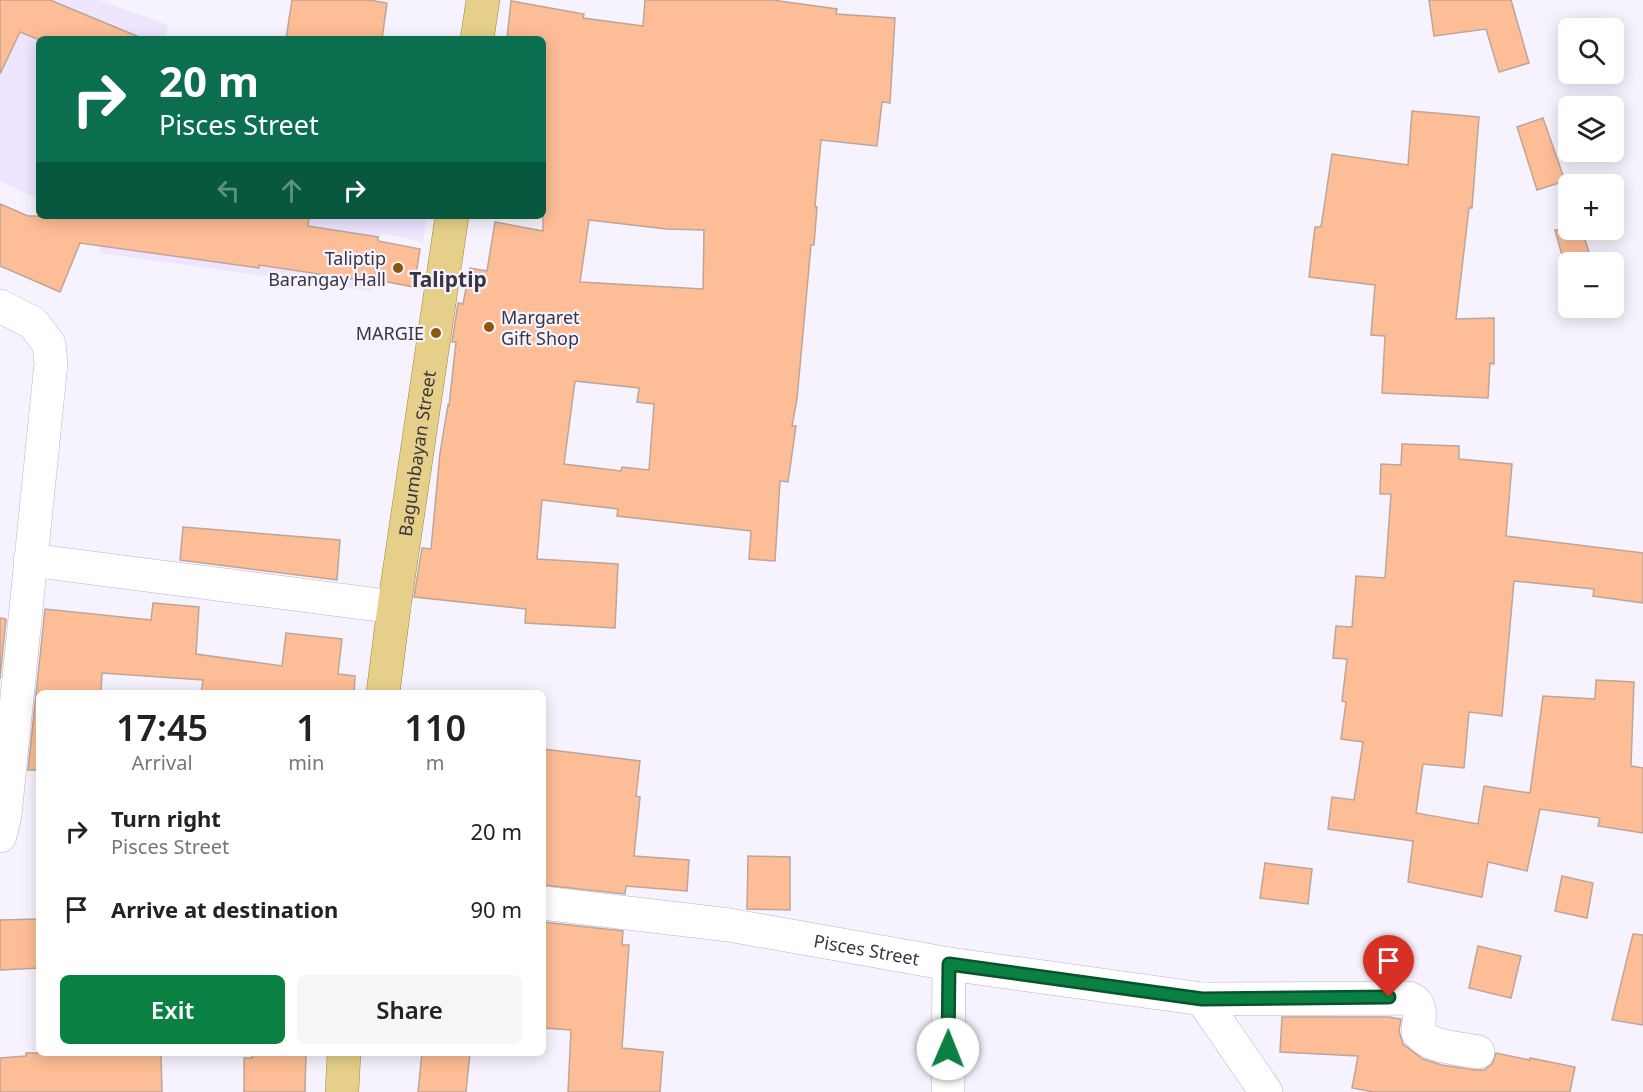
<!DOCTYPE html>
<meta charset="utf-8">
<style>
body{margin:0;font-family:"Noto Sans",sans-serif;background:#f6f6f6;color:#222;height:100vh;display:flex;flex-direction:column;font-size:22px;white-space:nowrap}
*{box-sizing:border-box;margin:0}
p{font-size:20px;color:#767676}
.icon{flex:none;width:33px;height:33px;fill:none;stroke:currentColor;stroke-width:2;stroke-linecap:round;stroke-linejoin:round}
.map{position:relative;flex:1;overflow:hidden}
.sheet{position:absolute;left:36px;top:690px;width:510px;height:366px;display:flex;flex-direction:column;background:#fff;border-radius:9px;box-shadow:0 3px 15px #0003}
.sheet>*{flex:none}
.banner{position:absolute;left:36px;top:36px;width:510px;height:183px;border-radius:9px;box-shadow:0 3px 15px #0003;background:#0b6e4f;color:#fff;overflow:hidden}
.buttons{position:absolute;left:1558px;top:18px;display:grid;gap:12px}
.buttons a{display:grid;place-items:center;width:66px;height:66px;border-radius:9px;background:#fff;box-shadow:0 3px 15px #0003;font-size:30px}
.pin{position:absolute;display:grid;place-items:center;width:51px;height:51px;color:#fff;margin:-62px -26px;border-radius:50% 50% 50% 0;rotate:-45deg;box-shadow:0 0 6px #0007}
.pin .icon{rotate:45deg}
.me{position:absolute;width:66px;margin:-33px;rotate:1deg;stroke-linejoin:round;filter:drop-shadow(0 0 4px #0008)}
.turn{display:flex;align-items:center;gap:21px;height:126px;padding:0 24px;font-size:27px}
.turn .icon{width:78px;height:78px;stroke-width:2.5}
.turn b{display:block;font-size:42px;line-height:51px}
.lanes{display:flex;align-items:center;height:57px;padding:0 24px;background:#0003;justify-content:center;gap:30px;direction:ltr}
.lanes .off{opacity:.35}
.eta{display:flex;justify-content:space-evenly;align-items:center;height:102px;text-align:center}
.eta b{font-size:36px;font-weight:600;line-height:42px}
.cta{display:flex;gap:12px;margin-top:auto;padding:12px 24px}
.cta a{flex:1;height:69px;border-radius:9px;background:#0b8043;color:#fff;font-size:24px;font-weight:600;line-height:69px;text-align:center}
.cta a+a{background:#f6f6f6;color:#222}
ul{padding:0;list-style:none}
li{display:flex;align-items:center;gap:18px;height:78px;padding:0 24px}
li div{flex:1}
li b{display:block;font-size:22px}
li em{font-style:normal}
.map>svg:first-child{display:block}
.built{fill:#eee5ff}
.building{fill:#fdbd96;stroke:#bea597;stroke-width:1.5;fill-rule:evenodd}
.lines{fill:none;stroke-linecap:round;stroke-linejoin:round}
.minor-casing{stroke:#bab2ca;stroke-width:34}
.major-casing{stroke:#9f853c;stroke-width:34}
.minor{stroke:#fff;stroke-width:33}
.major{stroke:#e6d089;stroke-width:33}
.route-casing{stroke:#07532c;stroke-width:15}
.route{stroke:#0b8043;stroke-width:10}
.poi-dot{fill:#8d560b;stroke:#f7f3fe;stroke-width:2}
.labels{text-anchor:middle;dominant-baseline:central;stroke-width:4.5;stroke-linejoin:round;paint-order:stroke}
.poi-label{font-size:18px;fill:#393640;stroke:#f7f3fe;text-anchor:end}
.street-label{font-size:18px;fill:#393640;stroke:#f7f3fe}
.quarter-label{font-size:21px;font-weight:bold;fill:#393640;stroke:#f7f3fe}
</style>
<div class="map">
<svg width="1643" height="1092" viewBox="0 0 1643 1092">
<rect width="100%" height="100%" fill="#f7f3fe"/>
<!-- built -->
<path class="built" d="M0 0H99L168 25 164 39H39V200L0 181Z
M72 216H427L423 242 381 233 371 291 100 253 104 231Z"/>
<!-- building -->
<path class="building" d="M0 0H50L144 39H37L20 32 0 74Z
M292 0H369L387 3 382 39H286Z
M645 0H772L837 9 836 14 895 18 890 103 882 102 877 146 821 140 815 206 817 207 814 245H811L797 399 792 426H796L788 482 780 481 775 561 749 559 751 531 617 516 618 509 542 500 537 559 618 564 615 628 525 623 526 609 414 597 422 548 431 549 440 453 448 405 449 406 456 342H452L458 303 463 304 470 268 487 271 495 222 543 231V39H507L511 1 584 14 583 18 643 26ZM589 220 667 229 704 230 703 289 580 282ZM575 381 639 388 637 402 654 404 649 470 622 467 621 471 564 464Z
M1429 0H1511L1529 63 1499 72 1486 29 1434 36Z
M1412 111 1479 117 1472 208H1469L1456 319 1494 318V364L1490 363 1488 398 1382 393 1385 336 1371 335 1375 285 1309 277 1315 227H1321L1332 154 1408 165Z
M1543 118 1565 181 1537 190 1517 127Z
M0 204 28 216H309L308 226 378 237V241L420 249 414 287 372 279V282L259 265V268L80 243 60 292 0 266Z
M1555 230H1582L1592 262H1564Z
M1402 444 1459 446V459L1512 464 1506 536 1643 553V603L1593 596 1594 589 1514 581 1502 716 1469 712 1464 768 1423 764 1416 813 1478 824 1484 786 1530 793 1543 696 1595 699 1596 680 1634 682 1631 766 1643 768V833L1598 826 1600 818 1540 809 1527 871 1488 862 1482 897 1408 882 1413 841 1328 829 1332 797 1354 800 1363 742 1341 739 1346 702 1342 701 1347 659 1333 658 1336 626 1352 627 1356 576 1385 578 1391 494H1380L1381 464 1401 465Z
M183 527 340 540 337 580 180 560Z
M153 603 199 607 196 654 282 666 286 633 342 639 338 674 355 676 354 693H201L203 680 102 673 101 693H39V770H28L45 609 151 620Z
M0 618 6 619 0 679Z
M543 749 640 761 636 796 640 797 634 856 689 860 687 891 626 886 625 894 543 885Z
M748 856 790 857V910L747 909Z
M1265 863 1312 869 1308 904 1260 898Z
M1562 876 1593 883 1587 918 1555 911Z
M39 919V968L0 970V920Z
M543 922 623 931 622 945H629L622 1048 663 1052 660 1092H568L571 1030 543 1028Z
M1633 934 1643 935V1025L1612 1020Z
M1478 946 1521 956 1511 998 1469 988Z
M1282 1017H1389L1401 1019 1399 1031 1403 1044 1423 1059 1442 1065 1475 1070H1484L1492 1064 1496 1053 1530 1060V1058L1575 1067 1570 1092H1374L1352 1088 1358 1056 1280 1052Z
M26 1053H161L162 1092H0V1058L26 1056Z
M252 1053H306L305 1092H244V1058H252Z
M422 1053H470L466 1092H418Z"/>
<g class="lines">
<defs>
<g id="minor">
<path d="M0 306 33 323 49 344 51 363 5 815 0 836"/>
<path d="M30 560 394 607"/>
<path id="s1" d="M543 903 729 925 949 964 1202 999 1409 998C1424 1004 1419 1018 1418 1032 1430 1048 1459 1048 1478 1052"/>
<path d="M1202 999 1266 1092"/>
<path d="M948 1092 949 964"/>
</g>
<g id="major">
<path d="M477 39 483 0"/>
<path id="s2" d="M383 693 394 607 452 216"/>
<path d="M342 1092 344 1053"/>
</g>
</defs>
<!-- minor casing -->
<use href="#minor" class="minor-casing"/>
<!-- major casing -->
<use href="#major" class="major-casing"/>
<!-- minor -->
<use href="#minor" class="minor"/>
<!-- major -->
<use href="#major" class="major"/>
</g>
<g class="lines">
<defs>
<path id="route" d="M948 1049 949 964 1202 999 1389 997"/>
</defs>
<!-- route casing -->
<use href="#route" class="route-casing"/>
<!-- route -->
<use href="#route" class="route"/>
</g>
<!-- markers -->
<g class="poi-dot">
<circle cx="398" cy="268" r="6"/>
<circle cx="489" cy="327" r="6"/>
<circle cx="436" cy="333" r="6"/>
</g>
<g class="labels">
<!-- poi labels -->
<g class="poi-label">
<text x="386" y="258">Taliptip<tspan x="386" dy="21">Barangay Hall</tspan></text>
<text x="501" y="317" text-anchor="start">Margaret<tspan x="501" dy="21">Gift Shop</tspan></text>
<text x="424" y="333">MARGIE</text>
</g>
<!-- street labels -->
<g class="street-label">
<text stroke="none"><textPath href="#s2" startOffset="242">Bagumbayan Street</textPath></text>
<text stroke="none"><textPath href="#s1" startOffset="327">Pisces Street</textPath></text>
</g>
<!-- quarter labels -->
<g class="quarter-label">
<text x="448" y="279">Taliptip</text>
</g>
</g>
</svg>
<div class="buttons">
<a><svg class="icon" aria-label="search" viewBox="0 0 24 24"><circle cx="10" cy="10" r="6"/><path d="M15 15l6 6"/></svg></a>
<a><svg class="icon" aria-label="layers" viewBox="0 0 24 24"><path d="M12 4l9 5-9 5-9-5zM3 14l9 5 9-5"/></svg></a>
<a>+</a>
<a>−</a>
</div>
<div class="pin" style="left:1389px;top:997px;background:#d93025"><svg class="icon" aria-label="arrive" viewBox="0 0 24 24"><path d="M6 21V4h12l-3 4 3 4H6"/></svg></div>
<svg class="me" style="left:948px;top:1049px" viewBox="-20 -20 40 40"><circle r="19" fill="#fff"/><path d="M0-13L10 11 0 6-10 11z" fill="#0b8043"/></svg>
<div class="banner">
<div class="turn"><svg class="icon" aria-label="right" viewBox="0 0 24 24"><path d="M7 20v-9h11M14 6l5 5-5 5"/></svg><div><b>20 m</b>Pisces Street</div></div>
<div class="lanes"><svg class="icon off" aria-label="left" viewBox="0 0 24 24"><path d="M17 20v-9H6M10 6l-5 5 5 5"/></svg><svg class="icon off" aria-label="ahead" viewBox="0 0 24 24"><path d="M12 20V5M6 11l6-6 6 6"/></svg><svg class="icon" aria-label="right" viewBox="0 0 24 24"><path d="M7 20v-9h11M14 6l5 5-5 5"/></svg></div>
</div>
<section class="sheet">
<div class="eta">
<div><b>17:45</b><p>Arrival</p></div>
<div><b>1</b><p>min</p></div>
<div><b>110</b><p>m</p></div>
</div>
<ul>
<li><svg class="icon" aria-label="right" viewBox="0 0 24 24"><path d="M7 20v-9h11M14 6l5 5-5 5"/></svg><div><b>Turn right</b><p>Pisces Street</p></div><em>20 m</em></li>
<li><svg class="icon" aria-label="arrive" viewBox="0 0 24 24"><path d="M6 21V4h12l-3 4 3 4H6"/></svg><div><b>Arrive at destination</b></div><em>90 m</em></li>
</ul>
<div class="cta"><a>Exit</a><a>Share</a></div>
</section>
</div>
